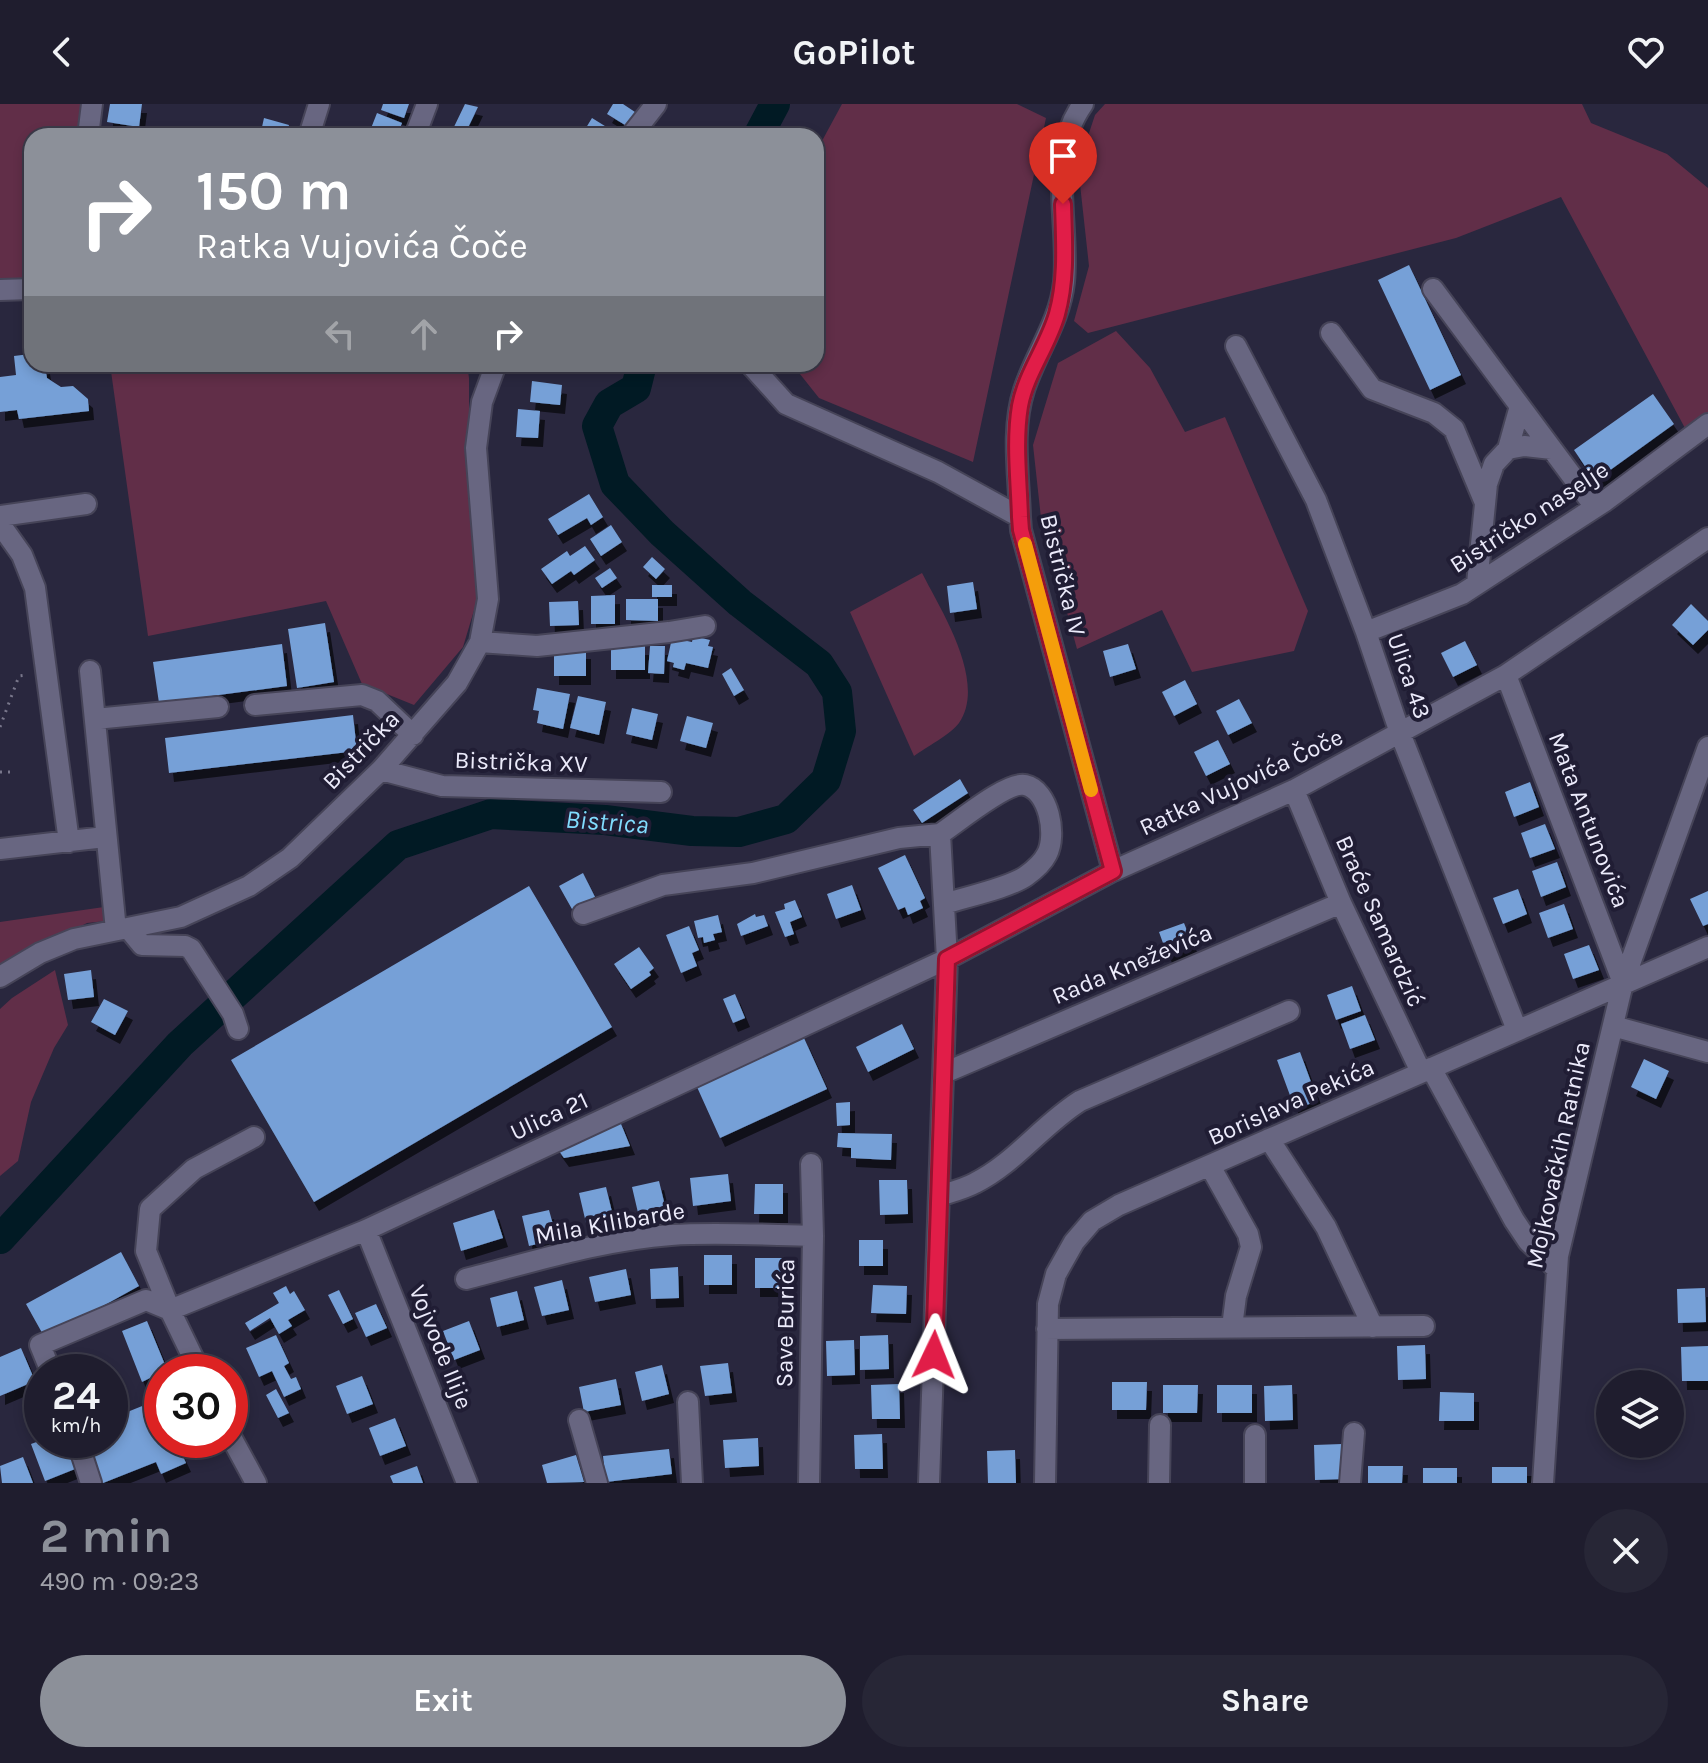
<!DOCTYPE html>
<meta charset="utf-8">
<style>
body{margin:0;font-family:Karla,sans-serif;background:#272636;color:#f1f3f6;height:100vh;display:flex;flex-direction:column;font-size:30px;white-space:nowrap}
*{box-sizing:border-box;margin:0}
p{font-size:26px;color:#a1a2aa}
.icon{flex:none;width:44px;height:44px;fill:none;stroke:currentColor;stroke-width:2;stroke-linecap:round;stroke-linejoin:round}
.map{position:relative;height:1379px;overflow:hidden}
.details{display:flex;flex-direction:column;background:#1f1d2e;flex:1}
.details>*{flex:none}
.top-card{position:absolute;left:24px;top:24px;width:800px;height:244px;border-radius:24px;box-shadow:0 4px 12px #0003,0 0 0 2px #3c3b4a;background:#8c9099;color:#fff;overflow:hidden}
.buttons{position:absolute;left:1596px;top:1266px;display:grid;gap:16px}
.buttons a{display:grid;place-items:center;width:88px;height:88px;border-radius:50%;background:#1f1d2e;box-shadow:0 4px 12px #0003,0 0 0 2px #3c3b4a;font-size:40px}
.speed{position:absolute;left:24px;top:1250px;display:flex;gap:16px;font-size:40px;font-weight:700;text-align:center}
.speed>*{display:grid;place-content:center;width:104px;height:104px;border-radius:50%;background:#1f1d2e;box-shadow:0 4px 12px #0003,0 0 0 2px #3c3b4a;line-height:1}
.speed small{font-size:20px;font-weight:400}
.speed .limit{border:12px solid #d22;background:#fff;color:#111}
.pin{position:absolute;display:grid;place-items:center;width:68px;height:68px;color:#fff;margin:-82px -34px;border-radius:50% 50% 50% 0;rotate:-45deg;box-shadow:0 0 8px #0007}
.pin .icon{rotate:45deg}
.me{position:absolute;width:88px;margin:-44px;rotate:2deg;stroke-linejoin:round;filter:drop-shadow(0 0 6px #0008)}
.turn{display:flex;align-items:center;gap:28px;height:168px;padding:0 40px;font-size:36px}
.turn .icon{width:104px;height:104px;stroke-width:2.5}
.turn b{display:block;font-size:56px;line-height:68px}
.lanes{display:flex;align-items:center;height:76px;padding:0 40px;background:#0003;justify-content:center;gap:40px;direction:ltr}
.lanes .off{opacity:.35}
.round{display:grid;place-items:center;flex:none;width:84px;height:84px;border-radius:42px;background:#272636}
.headline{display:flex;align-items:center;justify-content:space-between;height:136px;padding:0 40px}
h1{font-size:48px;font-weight:700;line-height:60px;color:#8c9099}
.cta{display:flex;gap:16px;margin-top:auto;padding:16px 40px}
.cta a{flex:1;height:92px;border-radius:48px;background:#8c9099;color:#fff;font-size:32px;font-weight:700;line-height:92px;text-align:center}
.cta a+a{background:#272636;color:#f1f3f6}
header{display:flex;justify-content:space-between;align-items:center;height:104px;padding:0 40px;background:#1f1d2e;font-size:36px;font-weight:700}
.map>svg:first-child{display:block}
.green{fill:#612e48}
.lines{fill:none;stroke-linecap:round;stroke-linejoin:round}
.river{stroke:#011a24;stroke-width:30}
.building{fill:#76a0d7;filter:url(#shadow)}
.minor-casing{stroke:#464458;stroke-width:24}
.path{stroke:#79778b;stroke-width:3;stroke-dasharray:2 6;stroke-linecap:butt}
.minor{stroke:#686681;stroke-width:20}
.route-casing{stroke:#92132f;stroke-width:20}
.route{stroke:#e11d48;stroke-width:14}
.slow{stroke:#f59e0b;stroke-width:14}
.labels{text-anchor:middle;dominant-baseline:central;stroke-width:8;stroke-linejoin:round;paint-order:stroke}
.street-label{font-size:24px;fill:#ecebfb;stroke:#201d34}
.water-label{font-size:26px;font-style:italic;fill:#81dcfe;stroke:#201d34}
</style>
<header><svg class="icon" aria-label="back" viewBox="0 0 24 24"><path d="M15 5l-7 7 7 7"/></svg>GoPilot<svg class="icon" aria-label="heart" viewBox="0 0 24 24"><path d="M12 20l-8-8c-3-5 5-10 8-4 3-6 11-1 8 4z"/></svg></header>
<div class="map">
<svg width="1708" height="1379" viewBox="0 0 1708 1379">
<defs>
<filter id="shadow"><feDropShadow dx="5" dy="9" stdDeviation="0" flood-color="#0009"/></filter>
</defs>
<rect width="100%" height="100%" fill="#29273e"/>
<!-- green -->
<path class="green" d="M0 0H82L79 32H32V176H0Z
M842 0H1017L1046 14 973 358 819 294 792 260H816V48Z
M1105 0H1582L1591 19 1667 50 1708 84V309L1686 326 1561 93 1456 134 1088 229 1074 217 1089 162 1078 62 1095 11Z
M1116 227 1150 264 1185 328 1225 313 1308 507 1294 547 1192 568 1162 506 1077 545 1041 414 1033 341 1058 259Z
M110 260H467L469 274V371L478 493 463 543 414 601 362 580 326 497 148 532Z
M922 469C942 508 987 578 959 619 951 630 925 644 914 652L850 508Z
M104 803 106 817 87 819 0 863V818Z
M55 866 68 921 54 944 31 998 18 1057 0 1072V905L12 894Z"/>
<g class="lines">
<!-- river -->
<path class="river" d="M758 32 775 0
M0 1135 180 940 398 741 491 710 605 716 692 727 739 728 786 715 826 676 841 627 837 588 819 560 740 499 662 429 615 380 597 322 609 300 636 284 642 260"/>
</g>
<!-- building -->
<path class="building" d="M110 0H142L139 23 107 18Z
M383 0H409L404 14 381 6Z
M465 0 478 3 464 32H461L452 27Z
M613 0H623L638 10 630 24 607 10Z
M377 9 402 19 397 32H368Z
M264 14 289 21 286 32H260Z
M592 14 621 32H581Z
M1409 161 1461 271 1430 286 1378 176Z
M30 250 32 263 45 261 47 274 61 283 73 282 88 295 89 307 19 315 17 306 0 308V273L16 271 14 252Z
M532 277 562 281 560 301 530 298Z
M1653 290 1674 320 1595 377 1574 346Z
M518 305 540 307 538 334 516 333Z
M589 390 603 413 591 421 587 414 558 431 548 415Z
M611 421 622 438 601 452 590 435Z
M585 442 595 456 574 471 571 467 552 480 541 465 567 447 570 452Z
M652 453 665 465 656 475 643 463Z
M610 464 617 474 602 484 595 474Z
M973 478 977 505 950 509 947 482Z
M652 481H672V493H652Z
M615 491V520H591V492Z
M626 495H658V517L626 516Z
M578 497 579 521 550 522 549 498Z
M1691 500 1708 517V526L1693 541 1672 521Z
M325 519 334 578 297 584 288 525Z
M693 532 710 536 708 542 713 543 708 564 686 559 684 566 673 563 674 559 667 557 672 534 692 538Z
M1465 537 1477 561 1453 573 1441 549Z
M282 540 287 582 159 599 153 558Z
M1128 540 1136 565 1110 573 1103 547Z
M611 542H645V566H611Z
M650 542H665L664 570 648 569Z
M554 546H586V572H554Z
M731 564 744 586 734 592 722 570Z
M1185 576 1197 600 1174 612 1162 588Z
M537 584 570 590 563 625 537 619 539 607 533 606Z
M578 592 606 598 599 631 570 624Z
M1239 595 1252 619 1228 631 1216 607Z
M632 604 658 610 652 636 626 630Z
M353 611 357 647 169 669 165 634Z
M687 612 713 619 706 644 680 637Z
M1218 636 1230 660 1206 672 1194 648Z
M960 675 968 689 922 719 913 706Z
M1530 678 1539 703 1514 713 1505 688Z
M1545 720 1555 745 1530 754 1521 729Z
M905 751 925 794 920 797 923 804 908 811 905 803 898 806 878 764Z
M1557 758 1566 783 1541 793 1532 767Z
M583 769 595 793 572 805 559 782Z
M852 781 861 806 836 815 827 790Z
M529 782 612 923 314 1098 231 956Z
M1518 785 1527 810 1503 820 1493 794Z
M1708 787V820L1703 822 1690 795Z
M795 796 802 813 790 818 794 830 785 833 775 808 785 805 784 800Z
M1564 800 1573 825 1548 834 1539 809Z
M755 810 756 813 764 811 768 822 741 832 737 820Z
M718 811 722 828 713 830 715 836 704 839 703 833 698 834 694 817Z
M1184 819 1194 844 1168 853 1159 828Z
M689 822 699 846 692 849 697 862 681 869 666 831Z
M1589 841 1599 866 1573 875 1564 850Z
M639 843 654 864 649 868 651 871 631 885 614 860Z
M91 866 94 893 68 896 64 870Z
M1352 882 1361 907 1336 916 1327 891Z
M735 890 745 914 733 919 723 895Z
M104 895 128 907 115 931 91 918Z
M1365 911 1375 936 1350 945 1341 920Z
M902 920 914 945 868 968 856 943Z
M804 934 827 985 720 1034 697 983Z
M1300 948 1318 997 1295 1005 1277 956Z
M1644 955 1669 967 1656 995 1631 983Z
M850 998V1021L837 1022 836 999Z
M619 1015 630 1042 564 1054 556 1043Z
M838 1029 892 1030 891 1056 851 1054V1044L837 1043Z
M728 1070 731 1097 693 1102 690 1074Z
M879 1076H907L908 1110 880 1111Z
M659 1077 666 1106 639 1113 632 1083Z
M755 1080H783V1110H754Z
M606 1083 613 1112 586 1119 579 1089Z
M494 1106 503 1134 461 1147 453 1119Z
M549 1106 557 1135 529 1142 522 1112Z
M859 1136H883V1162H859Z
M121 1148 139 1182 45 1234 26 1200Z
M704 1151H732V1181H704Z
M755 1154H783V1184H755Z
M678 1163 679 1194 651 1195 650 1165Z
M626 1165 631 1191 595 1198 589 1173Z
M562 1176 569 1206 542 1212 534 1183Z
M873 1181 907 1182 906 1210 871 1209Z
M286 1182 290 1190 294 1187 305 1206 288 1216 292 1222 279 1230 270 1214 250 1227 245 1219 279 1199 273 1189Z
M1705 1184 1706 1218 1678 1219 1677 1185Z
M339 1186 353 1215 343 1220 328 1191Z
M517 1187 524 1216 497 1223 490 1194Z
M376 1200 387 1224 366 1233 355 1209Z
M147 1217 168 1268H162L142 1278 122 1227Z
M469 1217 480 1246 454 1256 443 1227Z
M276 1231 289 1259 284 1262 291 1275 296 1273 301 1285 284 1293 272 1267 259 1273 246 1244Z
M888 1231 889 1265 860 1266V1232Z
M854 1236 855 1271 827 1272 826 1237Z
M1425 1241 1426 1275 1398 1276 1397 1242Z
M1708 1242V1277H1682L1681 1243Z
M21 1244 35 1277 0 1292V1253Z
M728 1259 732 1289 705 1292 700 1262Z
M662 1261 669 1290 642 1297 635 1268Z
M362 1272 373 1300 347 1310 336 1282Z
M616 1275 621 1301 584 1308 579 1283Z
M1112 1278H1147L1146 1306H1112Z
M899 1280 900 1315H872L871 1281Z
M1163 1281H1198L1197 1309H1163Z
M1217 1281H1252V1309H1217Z
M1292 1281 1293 1316 1265 1317 1264 1282Z
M276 1285 289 1309 278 1314 266 1291Z
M1440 1288 1474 1289V1317H1439Z
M162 1294V1336H198L199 1338 180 1346 186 1359 161 1370 156 1358 103 1379H97L80 1336H110V1315Z
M395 1314 406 1342 380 1352 369 1324Z
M882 1330 883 1365H855L854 1331Z
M758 1334 759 1362 725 1364 723 1336Z
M42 1336H75L85 1361 45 1377 31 1340Z
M1342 1340 1343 1375 1315 1376 1314 1341Z
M669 1345 672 1370 606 1378 603 1352Z
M1015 1346 1016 1379H988L987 1347Z
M576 1351 584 1378 547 1379 542 1361Z
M23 1353 33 1379H2L0 1362Z
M417 1362 423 1379H393L390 1372Z
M1368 1362H1403L1402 1379H1368Z
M1492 1363H1527V1379H1492Z
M1423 1364H1457V1379H1423Z"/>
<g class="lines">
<defs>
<path id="minor" d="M1083 0C1046 51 1070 119 1064 178 1060 217 1036 249 1024 286 1011 326 1019 372 1020 413L1021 426 1113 767
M88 32 92 0
M309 32 319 0
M415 32 427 0
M631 32 656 0
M1433 185 1595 403
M0 186 32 185
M1331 229 1372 285 1434 309 1454 325 1485 399
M1236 242 1316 396 1366 528 1400 629 1517 926
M750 260 786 300 938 368 1020 413
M1508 345 1524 342 1552 345
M0 412 86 400
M0 420 22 451 35 484 69 738
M1477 480 1487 380 1494 360 1508 345 1520 302
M1366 528 1462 490 1605 397 1708 320
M480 538 537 542 669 528 705 522
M90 567 116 826
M1506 571 1623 879
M255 601 362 591 377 597 413 631
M95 615 218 603
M381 666 442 682 661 688
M1294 686 1341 799 1421 968
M940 730C957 719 1007 677 1025 681 1049 686 1057 731 1047 750 1043 758 1033 767 1026 772 1009 784 965 793 944 800
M0 745 105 733
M583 810 663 781 753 769 899 734 940 730 947 855 929 1379
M128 824 142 841 185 842 191 845 233 910 238 925
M0 873 40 849 74 835 181 813 249 782 290 754 381 666 457 579 480 538 488 495 476 344 482 298 496 260
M1613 922 1708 948
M1431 964 1514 1116 1528 1137 1557 1165
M944 969 1341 799
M1269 1035 1326 1123 1373 1223
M1210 1062 1248 1130 1251 1143 1236 1192 1232 1223
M939 1092C951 1088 964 1085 975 1079 1015 1059 1042 1021 1080 997L1289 907
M366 1126 467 1379
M466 1175C533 1158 602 1136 671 1131 718 1128 766 1131 813 1132
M170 1206 366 1126 947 855 1113 767 1294 686 1506 571 1708 434
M1047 1225 1424 1222
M51 1268 40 1241 146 1196 170 1206
M200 1268 170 1206 146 1147 150 1105 194 1065 254 1033
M688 1298 692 1379
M579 1316 597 1379
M230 1331 256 1379
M1255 1331V1379
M77 1336 91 1379
M809 1379 813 1132 811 1060
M1045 1379 1048 1200 1056 1170 1074 1138 1092 1117 1119 1101 1708 843
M1159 1379 1160 1321
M1350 1379 1354 1329
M1543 1379 1558 1152 1623 879 1708 643"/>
</defs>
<!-- minor casing -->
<use href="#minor" class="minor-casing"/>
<!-- path -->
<path class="path" d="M0 623 19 572 27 571
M0 668H12"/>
<!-- minor -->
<use href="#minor" class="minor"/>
</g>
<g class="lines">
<defs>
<path id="route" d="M934 1251 947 855 1113 767 1021 426 1020 413C1019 377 1014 338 1020 302 1026 269 1048 242 1057 210 1067 174 1064 137 1063 100"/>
</defs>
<!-- route casing -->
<use href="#route" class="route-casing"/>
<!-- route -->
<use href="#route" class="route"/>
<!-- slow -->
<path class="slow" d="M1025 440 1091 686"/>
</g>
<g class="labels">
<!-- street labels -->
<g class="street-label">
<text transform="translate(1529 413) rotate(-33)">Bistričko naselje</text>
<text transform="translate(1063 471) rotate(76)">Bistrička IV</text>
<text transform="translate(1409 572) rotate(71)">Ulica 43</text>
<text transform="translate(361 646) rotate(-46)">Bistrička</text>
<text transform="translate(521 658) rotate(2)">Bistrička XV</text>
<text transform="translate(1241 678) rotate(-25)">Ratka Vujovića Čoče</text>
<text transform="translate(1589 716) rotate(69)">Mata Antunovića</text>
<text transform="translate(1380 817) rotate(66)">Braće Samardzić</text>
<text transform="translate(1132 860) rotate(-23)">Rada Kneževića</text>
<text transform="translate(1291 998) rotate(-24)">Borislava Pekića</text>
<text transform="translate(549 1012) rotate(-25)">Ulica 21</text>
<text transform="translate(1558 1051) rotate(-78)">Mojkovačkih Ratnika</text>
<text transform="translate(610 1119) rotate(-10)">Mila Kilibarde</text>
<text transform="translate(785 1219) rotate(-89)">Save Burića</text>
<text transform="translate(441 1243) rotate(68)">Vojvode Ilije</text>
</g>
<!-- water labels -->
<g class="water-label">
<text transform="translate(607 718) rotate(4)">Bistrica</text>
</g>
</g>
</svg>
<div class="buttons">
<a><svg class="icon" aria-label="layers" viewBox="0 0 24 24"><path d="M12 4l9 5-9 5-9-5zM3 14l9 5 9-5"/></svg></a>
</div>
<div class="speed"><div>24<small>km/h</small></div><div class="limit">30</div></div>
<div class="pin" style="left:1063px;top:100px;background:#d93025"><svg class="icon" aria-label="arrive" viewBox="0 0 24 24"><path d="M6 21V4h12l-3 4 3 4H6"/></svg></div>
<svg class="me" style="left:934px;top:1251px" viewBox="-20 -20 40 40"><path d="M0-17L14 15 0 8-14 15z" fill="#e11d48" stroke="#fff" stroke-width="4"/></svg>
<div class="top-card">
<div class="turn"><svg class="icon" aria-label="right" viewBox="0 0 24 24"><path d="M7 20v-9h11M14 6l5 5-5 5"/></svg><div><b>150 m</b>Ratka Vujovića Čoče</div></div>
<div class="lanes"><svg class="icon off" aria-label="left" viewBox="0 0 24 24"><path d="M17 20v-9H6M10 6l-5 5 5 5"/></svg><svg class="icon off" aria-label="ahead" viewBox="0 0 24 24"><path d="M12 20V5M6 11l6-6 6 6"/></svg><svg class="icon" aria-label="right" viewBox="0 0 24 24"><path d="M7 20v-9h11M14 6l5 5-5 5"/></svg></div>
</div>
</div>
<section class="details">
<div class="headline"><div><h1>2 min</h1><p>490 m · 09:23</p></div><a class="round"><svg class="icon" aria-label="close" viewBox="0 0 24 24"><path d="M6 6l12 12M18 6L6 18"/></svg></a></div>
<div class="cta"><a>Exit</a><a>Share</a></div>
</section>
